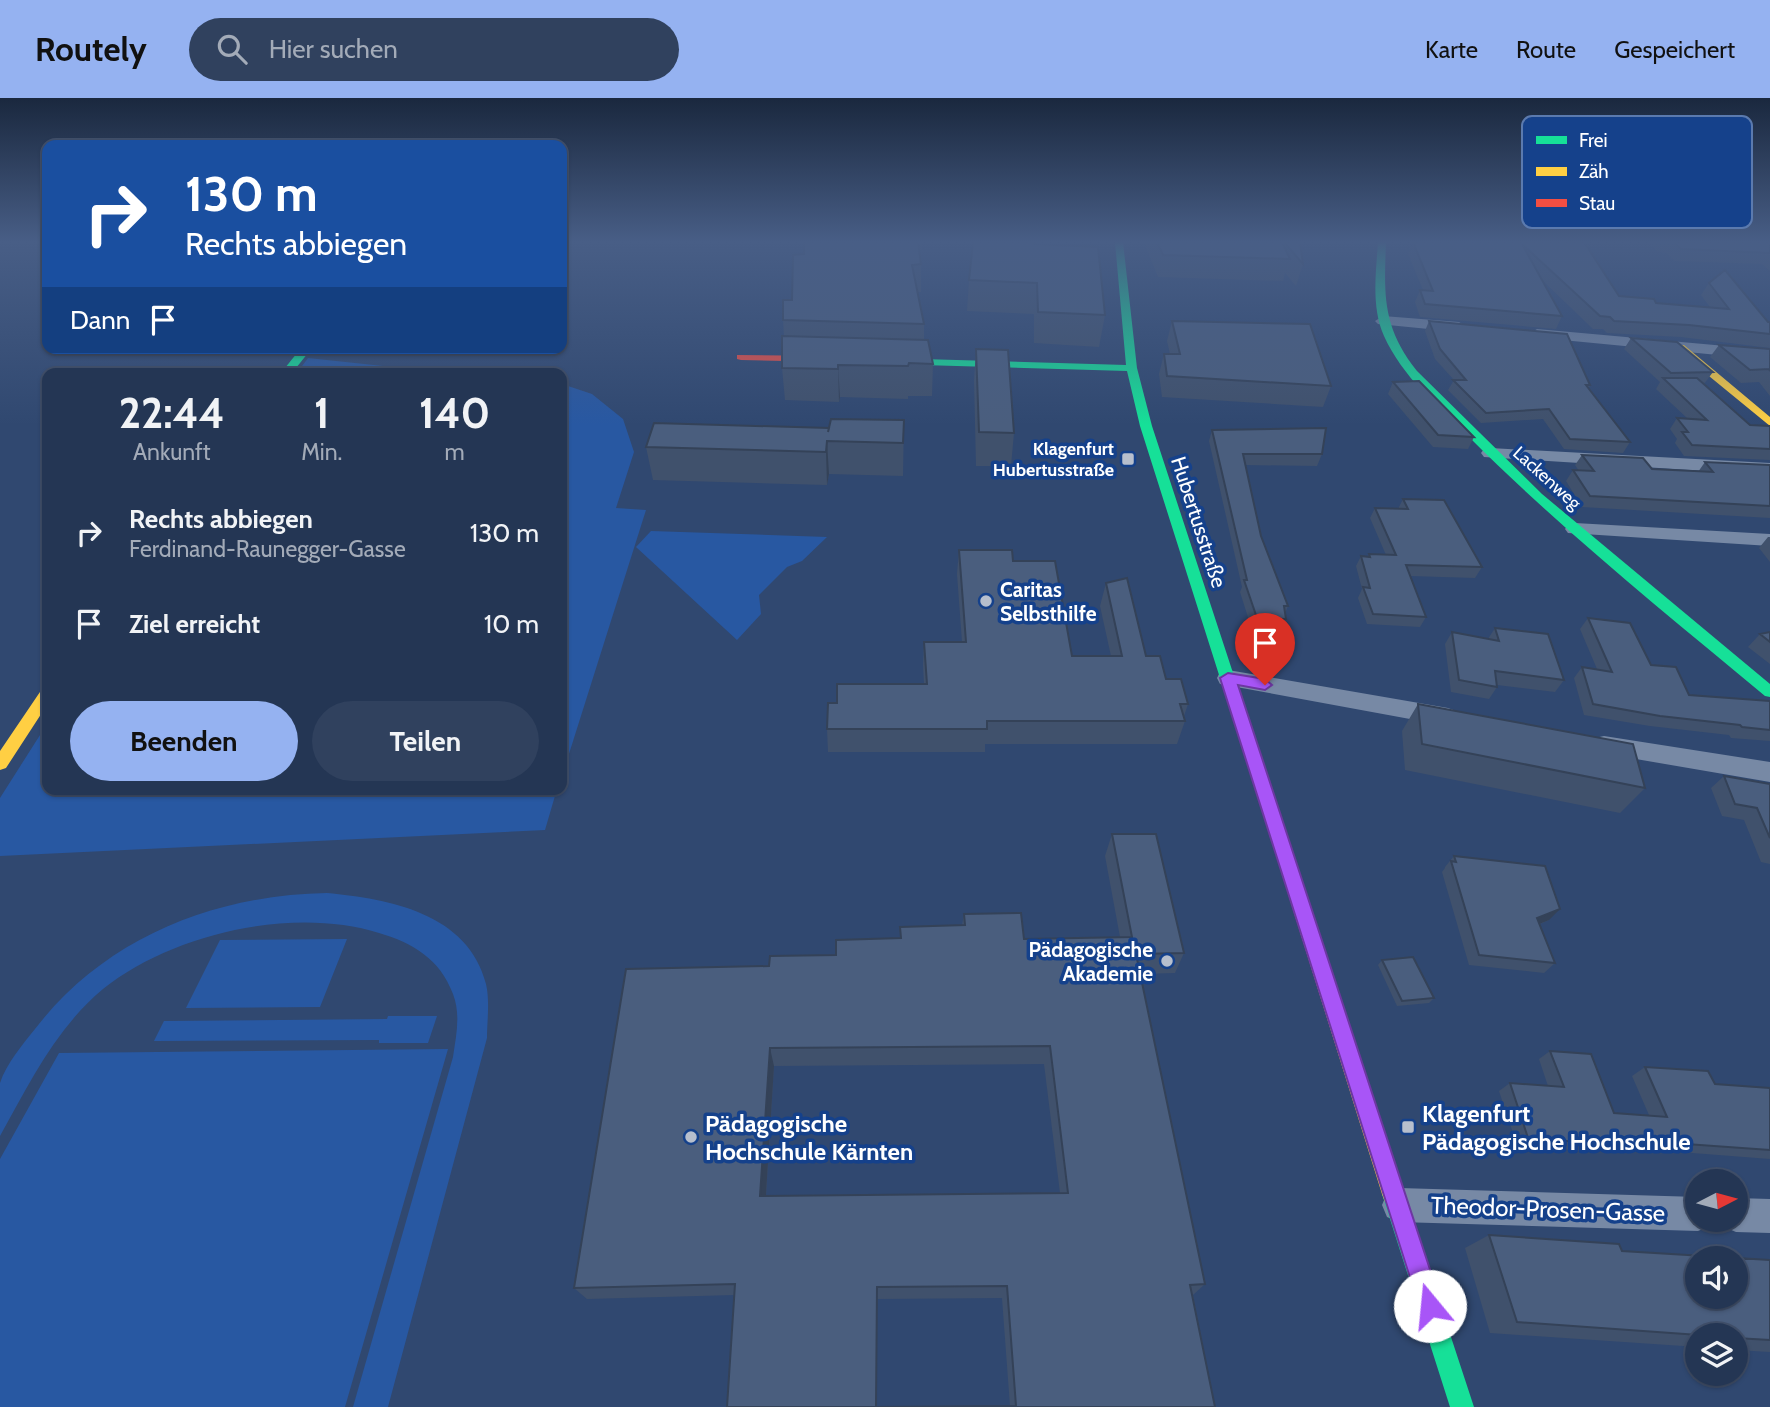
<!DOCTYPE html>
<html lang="de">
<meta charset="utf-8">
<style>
body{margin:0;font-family:Cabin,sans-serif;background:#30415e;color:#f1f3f6;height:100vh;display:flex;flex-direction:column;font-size:26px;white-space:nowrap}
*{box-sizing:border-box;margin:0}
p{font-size:23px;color:#a3abb8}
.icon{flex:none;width:38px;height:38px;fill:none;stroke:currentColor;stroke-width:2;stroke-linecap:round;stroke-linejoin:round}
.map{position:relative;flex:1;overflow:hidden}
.sheet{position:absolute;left:42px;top:270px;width:525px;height:427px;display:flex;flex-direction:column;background:#243654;border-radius:14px;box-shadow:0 2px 5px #0004,0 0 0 2px #41506b}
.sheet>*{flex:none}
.guide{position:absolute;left:42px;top:42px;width:525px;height:214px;border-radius:14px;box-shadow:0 2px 5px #0004,0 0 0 2px #41506b;background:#1a4fa0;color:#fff;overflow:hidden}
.needle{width:46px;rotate:84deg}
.tools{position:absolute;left:1685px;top:1071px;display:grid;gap:14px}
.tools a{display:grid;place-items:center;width:63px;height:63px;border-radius:50%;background:#243654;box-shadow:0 2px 5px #0004,0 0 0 2px #41506b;font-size:35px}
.pin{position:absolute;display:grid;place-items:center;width:60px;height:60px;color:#fff;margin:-72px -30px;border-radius:50% 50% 50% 0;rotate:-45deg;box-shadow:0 0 7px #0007}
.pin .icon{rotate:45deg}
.me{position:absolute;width:77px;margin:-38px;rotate:343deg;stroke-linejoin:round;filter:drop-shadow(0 0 5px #0008)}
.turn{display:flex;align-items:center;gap:24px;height:147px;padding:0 28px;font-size:32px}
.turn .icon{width:91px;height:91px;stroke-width:2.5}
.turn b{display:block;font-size:49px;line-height:60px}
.then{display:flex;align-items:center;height:66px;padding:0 28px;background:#0003;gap:14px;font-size:26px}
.eta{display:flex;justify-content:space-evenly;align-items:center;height:119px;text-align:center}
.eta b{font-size:42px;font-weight:700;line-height:49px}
.action{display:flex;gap:14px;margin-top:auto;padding:14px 28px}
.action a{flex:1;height:80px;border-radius:42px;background:#95b2f1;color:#111;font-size:28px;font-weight:700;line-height:80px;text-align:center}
.action a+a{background:#30415e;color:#f1f3f6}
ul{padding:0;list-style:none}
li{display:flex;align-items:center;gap:21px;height:91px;padding:0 28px}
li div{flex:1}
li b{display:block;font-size:26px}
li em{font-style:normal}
header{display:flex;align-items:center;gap:42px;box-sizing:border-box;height:98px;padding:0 35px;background:#95b2f1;color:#111}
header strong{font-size:33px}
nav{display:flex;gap:38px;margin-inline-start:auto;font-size:24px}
.search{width:490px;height:63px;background:#30415e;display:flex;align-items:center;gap:18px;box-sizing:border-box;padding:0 24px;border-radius:38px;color:#a3abb8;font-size:26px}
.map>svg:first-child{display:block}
.green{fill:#2858a2}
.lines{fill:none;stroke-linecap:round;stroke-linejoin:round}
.street{fill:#7789a5;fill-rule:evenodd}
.fast{fill:#16e098;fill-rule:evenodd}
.slow{fill:#ffcf43;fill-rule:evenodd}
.jam{fill:#f24e42;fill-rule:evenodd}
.wall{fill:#40516c;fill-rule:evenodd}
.shaded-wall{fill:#344258}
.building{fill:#4a5e7e;stroke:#344258;stroke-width:2;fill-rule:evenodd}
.route{fill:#a855f7;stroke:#6d37a1;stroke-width:2}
.poi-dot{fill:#b7bfcd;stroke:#15418b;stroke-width:2.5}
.labels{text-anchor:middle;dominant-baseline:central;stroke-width:7;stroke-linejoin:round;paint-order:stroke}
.far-poi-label{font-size:18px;font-weight:bold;fill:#fff;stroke:#15418b;text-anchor:end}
.far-street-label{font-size:18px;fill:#fff;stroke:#15418b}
.street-label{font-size:21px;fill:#fff;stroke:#15418b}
.poi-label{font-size:21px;font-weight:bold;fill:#fff;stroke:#15418b;text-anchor:start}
.near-poi-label{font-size:24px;font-weight:bold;fill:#fff;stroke:#15418b;text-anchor:start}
.near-street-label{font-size:24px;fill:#fff;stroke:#15418b}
.key{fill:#15418b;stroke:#5b7aae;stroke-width:2}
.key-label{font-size:19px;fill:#fff}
</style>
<header>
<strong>Routely</strong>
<div class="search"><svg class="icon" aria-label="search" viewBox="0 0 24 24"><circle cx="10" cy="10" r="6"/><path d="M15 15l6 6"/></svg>Hier suchen</div>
<nav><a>Karte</a><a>Route</a><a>Gespeichert</a></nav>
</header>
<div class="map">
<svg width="1770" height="1309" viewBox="0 0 1770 1309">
<rect width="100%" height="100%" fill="#304870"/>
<!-- green -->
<path class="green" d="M308 260 449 275H297Z
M562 286 592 296 623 321 634 354 616 410 646 412 562 678Z
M651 433 827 439 802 463 787 469 759 497 761 516 737 542 636 449Z
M47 626V691H557L545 732 0 758V700Z
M327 795C389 801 468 815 486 886 490 903 487 923 487 940L388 1309H353L453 959C456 938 461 917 453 896 440 861 413 845 379 835 294 808 173 835 103 891 56 930 29 986 0 1038 0 1022 0 999 0 985 6 966 23 946 35 931 105 840 214 797 327 795Z
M347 841 320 909 186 910 220 842Z
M388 918H437L428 945H379V942L154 943 164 923 387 921Z
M448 951 345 1309H0V1061L59 955Z"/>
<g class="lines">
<!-- street -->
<path class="street" d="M1383 218 1459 224 1467 229 1459 234 1378 226 1375 223Z
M1537 231 1770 252V262L1531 239 1529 236Z
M1490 350 1770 365V377L1484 359 1481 355 1484 351Z
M1575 425 1770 436V448L1568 435 1565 431 1568 427Z
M1228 572 1448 610 1456 613 1460 619 1456 625 1448 628 1220 586 1217 580 1220 574Z
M1604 638 1770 664V684L1595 654 1592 647 1595 640Z
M1399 1090 1698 1099V1122H1713L1710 1128 1698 1133 1399 1124 1387 1119 1382 1107 1387 1095Z
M1736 1100 1770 1101V1135L1736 1134 1724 1129 1721 1122H1736Z"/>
<!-- fast -->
<path class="fast" d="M1115 144H1123L1137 270 1152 328 1276 706 1274 711H1262L1260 706 1140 328 1127 273 887 266 882 263 887 260 1126 267Z
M1378 144H1386C1384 197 1382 229 1417 273L1542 396 1770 586V599L1765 598C1664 514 1562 432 1469 339 1438 309 1402 278 1384 238 1371 209 1376 175 1378 144Z
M301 250H312L292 275H281Z
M1393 1085 1401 1088 1404 1096 1474 1309H1450L1382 1096 1385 1088Z"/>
<!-- slow -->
<path class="slow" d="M1676 247H1684L1770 319V328L1676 251Z
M47 590V607L6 670 0 672V653L42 591Z
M1268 699 1274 701 1276 706 1404 1096 1401 1104 1393 1107 1385 1104 1382 1096 1260 706 1262 701Z"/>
<!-- jam -->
<path class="jam" d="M737 257 831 258 836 261 831 264 741 262 737 261Z"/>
</g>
<!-- wall -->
<path class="wall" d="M803 144H922V152H919L921 166V194H918L924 226V242L933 266 932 298H908V301L840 299 839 304 785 302 782 270 784 238 783 222 792 202 804 156Z
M1144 144H1300L1303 166 1296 188 1285 175 1283 183 1158 179Z
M1413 144H1590L1587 150 1619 198 1656 205 1710 209 1701 197 1709 185 1768 224H1770V250L1681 239 1607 235 1603 231H1593L1542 182 1562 218 1556 231 1420 219 1415 204 1420 192H1423L1408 156Z
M1649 144H1770V173L1762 166 1674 163 1667 155 1657 154Z
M1034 146 1105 217 1099 249 1034 245V216L967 213 969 182Z
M1172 223 1331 288 1323 309 1162 299 1159 276 1164 256H1170L1167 243Z
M1429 223 1590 287 1589 290 1630 344 1623 355 1564 351 1543 321 1481 325 1448 292 1454 282 1435 261 1425 233Z
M1631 240 1713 274 1704 286 1750 327 1770 328V362L1684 358 1675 345 1677 341 1670 331 1677 320H1687L1656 291 1660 284 1624 251Z
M1719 247 1770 251V298L1759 284 1741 285 1710 259Z
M976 251 1014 335 1011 368H976L974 283Z
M1393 284 1474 339 1468 351 1433 349 1388 296Z
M904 322 903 378 829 376 827 387 653 382 646 349Z
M1212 332 1322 356 1317 368 1245 367 1261 438 1288 508 1285 515 1286 521 1281 533 1252 532 1240 494 1242 489 1209 343Z
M1582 357 1652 371 1698 374 1705 364 1770 367V420L1582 409 1566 383 1573 372 1579 373 1575 367Z
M1403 401 1482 469 1475 480 1410 478 1426 519 1420 529 1367 526 1358 500 1362 491 1356 468 1361 458H1368L1369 456 1386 457 1370 420 1375 410 1398 411Z
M1768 439H1770V464L1759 450Z
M959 452 1013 463 1072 558H1111L1100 508 1106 485 1146 558 1188 606 1184 618 1185 623 1177 646H985V654H828L827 631 837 605 924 586 923 567 924 544H962L957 476Z
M1588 520 1689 597 1770 603V643L1731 640 1729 637 1650 628 1584 617 1574 580 1582 569 1597 571 1580 531Z
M1495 530 1564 582 1555 594 1497 587V589L1489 601 1451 594 1445 546 1452 534 1488 541Z
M1770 534V566L1748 549 1760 536Z
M1418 606 1645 690 1620 715 1405 672 1402 633Z
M1724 678 1770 686V766L1761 764 1744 722 1722 718 1711 690Z
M1112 736 1184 855 1175 875 1140 876 1205 1186 1193 1197 1215 1309H727L735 1197 587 1201 574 1190 769 868 836 857 900 840V829L962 827 964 816 1024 841 1120 839 1105 758ZM1044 966 1060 1095 766 1098 774 968ZM1002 1200 1010 1308 877 1309V1201Z
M1454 758 1549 822 1540 826 1555 865 1544 875 1469 867 1442 774 1445 770V769Z
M1382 862 1434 900 1429 905 1397 908 1378 867Z
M1550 953 1614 1015 1649 1017 1632 978 1645 969 1715 986 1770 990V1061L1602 1048 1592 1054 1517 1047 1499 993 1510 985 1548 988 1539 961Z
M1489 1137 1622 1153 1770 1162V1254L1736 1252V1237H1698V1249L1490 1235 1465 1150Z"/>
<!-- shaded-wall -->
<path class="shaded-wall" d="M838 267 840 299 839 304 838 271Z
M827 343 829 376 827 387 826 354Z
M1560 811 1549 822 1527 831 1537 820Z
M770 950 774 968 765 1112 760 1098Z"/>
<!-- building -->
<path class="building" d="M804 144H918L921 166 912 167 924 226 783 222V202H792L793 157 804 156Z
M973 144H1034V146L1098 149 1105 217 1038 214 1037 185 969 182Z
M1157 144H1282L1290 161 1163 157Z
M1284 144H1300L1303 166Z
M1413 144H1584L1619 198 1654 201 1656 205 1729 211 1709 185 1725 172 1768 224H1770V236L1689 227 1614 223 1610 219 1600 218 1522 146 1562 218 1425 206 1420 192 1433 193Z
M1674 144H1770V155L1681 151Z
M1172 223 1310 226 1331 288 1167 278 1164 256H1180Z
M1429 223 1567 236 1590 287H1586L1630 344 1570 341 1549 311 1486 315 1453 282H1466L1440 251Z
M782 238 928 242 933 266 909 265 908 268 838 267V271L782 270Z
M1631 240 1677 244 1713 274 1671 275Z
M1719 247 1770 251V273L1769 271 1750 272Z
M976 251 1008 252 1014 335 979 334Z
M1663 280H1697L1750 327 1770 328V351L1692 347 1682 334H1688L1677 320 1707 322Z
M1419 283 1474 339 1438 337 1393 284Z
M831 321 904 322 903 345 827 343 826 354 646 349 654 325 829 330 828 334Z
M1326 330 1322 356H1243L1261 438 1288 508H1284L1286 521 1257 520 1244 482H1247L1212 332Z
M1582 357 1643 360 1652 371 1713 374 1705 364 1770 367V408L1590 398 1573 372 1594 373Z
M1403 401 1444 402 1482 469 1406 467 1426 519 1373 516 1363 489 1370 490 1361 458 1370 459 1369 456 1396 457 1375 410 1408 411Z
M959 452H1012L1013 463H1055L1072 558H1122L1106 485 1127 480 1146 558H1160L1166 581H1181L1188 606H1180L1185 623H987V631H827L828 605H837V586H927L924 544H966Z
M1588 520 1630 525 1651 567 1676 569 1689 597 1770 603V632L1742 629 1740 627 1660 618 1593 606 1582 569 1612 574Z
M1495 530 1548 536 1564 582 1495 573 1497 589 1459 582 1452 534 1499 543Z
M1770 534V544L1760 536Z
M1418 606 1633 646 1645 690 1422 646Z
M1724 678 1770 686V740L1757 710 1735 706Z
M1112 736H1156L1184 855 1136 856 1205 1186 1190 1187 1215 1309H727L735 1186 574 1190 626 871 769 868 770 858 836 857V842L901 840 900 829 965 827 964 816 1021 815 1024 841 1132 839ZM1050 948 1068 1095 760 1098 770 950ZM1007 1188 1016 1308 876 1309 877 1189Z
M1454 758 1545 768 1560 811 1537 820 1555 865 1479 857 1451 763 1456 764Z
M1413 859 1434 900 1402 903 1382 862Z
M1550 953 1591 956 1614 1015 1667 1019 1645 969 1708 973 1715 986 1770 990V1052L1603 1040 1605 1046 1528 1040 1510 985 1564 989Z
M1489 1137 1619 1146 1622 1153 1770 1162V1242L1736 1240V1237H1699L1517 1224ZM1698 1160H1736V1199H1698Z"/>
<!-- sky -->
<linearGradient id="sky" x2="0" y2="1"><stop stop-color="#1a283e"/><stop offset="0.44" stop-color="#485e86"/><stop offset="1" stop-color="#485e86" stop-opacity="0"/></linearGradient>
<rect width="1770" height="327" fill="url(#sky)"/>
<!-- route -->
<path class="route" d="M1228 575 1265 581 1272 587 1265 592 1238 587 1442 1208 1439 1216 1430 1220 1422 1216 1419 1208 1220 580Z"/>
<!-- markers -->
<g class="poi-dot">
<rect x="1121" y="354" width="14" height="14" rx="3.5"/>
<circle cx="986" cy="503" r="7"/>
<circle cx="1167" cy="863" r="7"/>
<rect x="1401" y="1022" width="14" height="14" rx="3.5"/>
<circle cx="691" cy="1039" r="7"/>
</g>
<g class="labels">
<!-- far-poi labels -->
<g class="far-poi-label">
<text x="1114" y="351">Klagenfurt<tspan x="1114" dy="21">Hubertusstraße</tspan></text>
</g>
<!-- far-street labels -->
<g class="far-street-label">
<text transform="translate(1547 380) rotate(42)">Lackenweg</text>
</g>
<!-- street labels -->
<g class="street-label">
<text transform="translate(1199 424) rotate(72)">Hubertusstraße</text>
</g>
<!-- poi labels -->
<g class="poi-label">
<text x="1000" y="491">Caritas<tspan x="1000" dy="24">Selbsthilfe</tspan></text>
<text x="1153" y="851" text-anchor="end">Pädagogische<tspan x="1153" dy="24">Akademie</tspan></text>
</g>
<!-- near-poi labels -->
<g class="near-poi-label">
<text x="1422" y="1015">Klagenfurt<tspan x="1422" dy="28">Pädagogische Hochschule</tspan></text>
<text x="705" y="1025">Pädagogische<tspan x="705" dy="28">Hochschule Kärnten</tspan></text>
</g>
<!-- near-street labels -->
<g class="near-street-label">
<text transform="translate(1548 1111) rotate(2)">Theodor-Prosen-Gasse</text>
</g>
</g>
<!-- legend -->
<rect x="1522" y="18" width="230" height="112" rx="10" class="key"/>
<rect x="1536" y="38" width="31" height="8" fill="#16e098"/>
<rect x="1536" y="69" width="31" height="9" fill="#ffcf43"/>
<rect x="1536" y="101" width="31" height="8" fill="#f24e42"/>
<g class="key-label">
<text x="1579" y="49">Frei</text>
<text x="1579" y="80">Zäh</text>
<text x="1579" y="112">Stau</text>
</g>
</svg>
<div class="tools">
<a><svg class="needle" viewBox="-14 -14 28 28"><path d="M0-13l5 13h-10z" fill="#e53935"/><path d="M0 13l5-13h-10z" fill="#a3abb8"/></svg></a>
<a><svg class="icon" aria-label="sound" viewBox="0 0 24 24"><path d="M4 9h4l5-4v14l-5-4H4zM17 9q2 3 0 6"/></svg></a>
<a><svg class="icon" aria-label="layers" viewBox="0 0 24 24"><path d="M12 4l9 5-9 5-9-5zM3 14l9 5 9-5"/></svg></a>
</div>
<div class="pin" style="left:1265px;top:587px;background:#d93025"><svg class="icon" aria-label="arrive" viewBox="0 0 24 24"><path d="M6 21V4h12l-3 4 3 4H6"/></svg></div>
<svg class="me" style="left:1430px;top:1208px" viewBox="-20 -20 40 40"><circle r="19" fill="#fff"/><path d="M0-13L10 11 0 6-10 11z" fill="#a855f7"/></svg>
<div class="guide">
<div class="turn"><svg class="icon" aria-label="right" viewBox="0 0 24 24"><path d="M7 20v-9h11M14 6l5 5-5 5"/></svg><div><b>130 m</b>Rechts abbiegen</div></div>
<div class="then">Dann<svg class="icon" aria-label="arrive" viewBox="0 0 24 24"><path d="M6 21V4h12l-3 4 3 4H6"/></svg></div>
</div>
<section class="sheet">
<div class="eta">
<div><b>22:44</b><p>Ankunft</p></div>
<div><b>1</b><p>Min.</p></div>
<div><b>140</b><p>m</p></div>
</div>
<ul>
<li><svg class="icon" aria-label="right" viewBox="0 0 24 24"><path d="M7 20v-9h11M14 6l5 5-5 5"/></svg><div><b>Rechts abbiegen</b><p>Ferdinand-Raunegger-Gasse</p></div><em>130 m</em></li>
<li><svg class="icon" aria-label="arrive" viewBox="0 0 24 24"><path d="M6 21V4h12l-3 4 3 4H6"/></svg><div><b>Ziel erreicht</b></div><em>10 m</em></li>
</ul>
<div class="action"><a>Beenden</a><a>Teilen</a></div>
</section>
</div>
